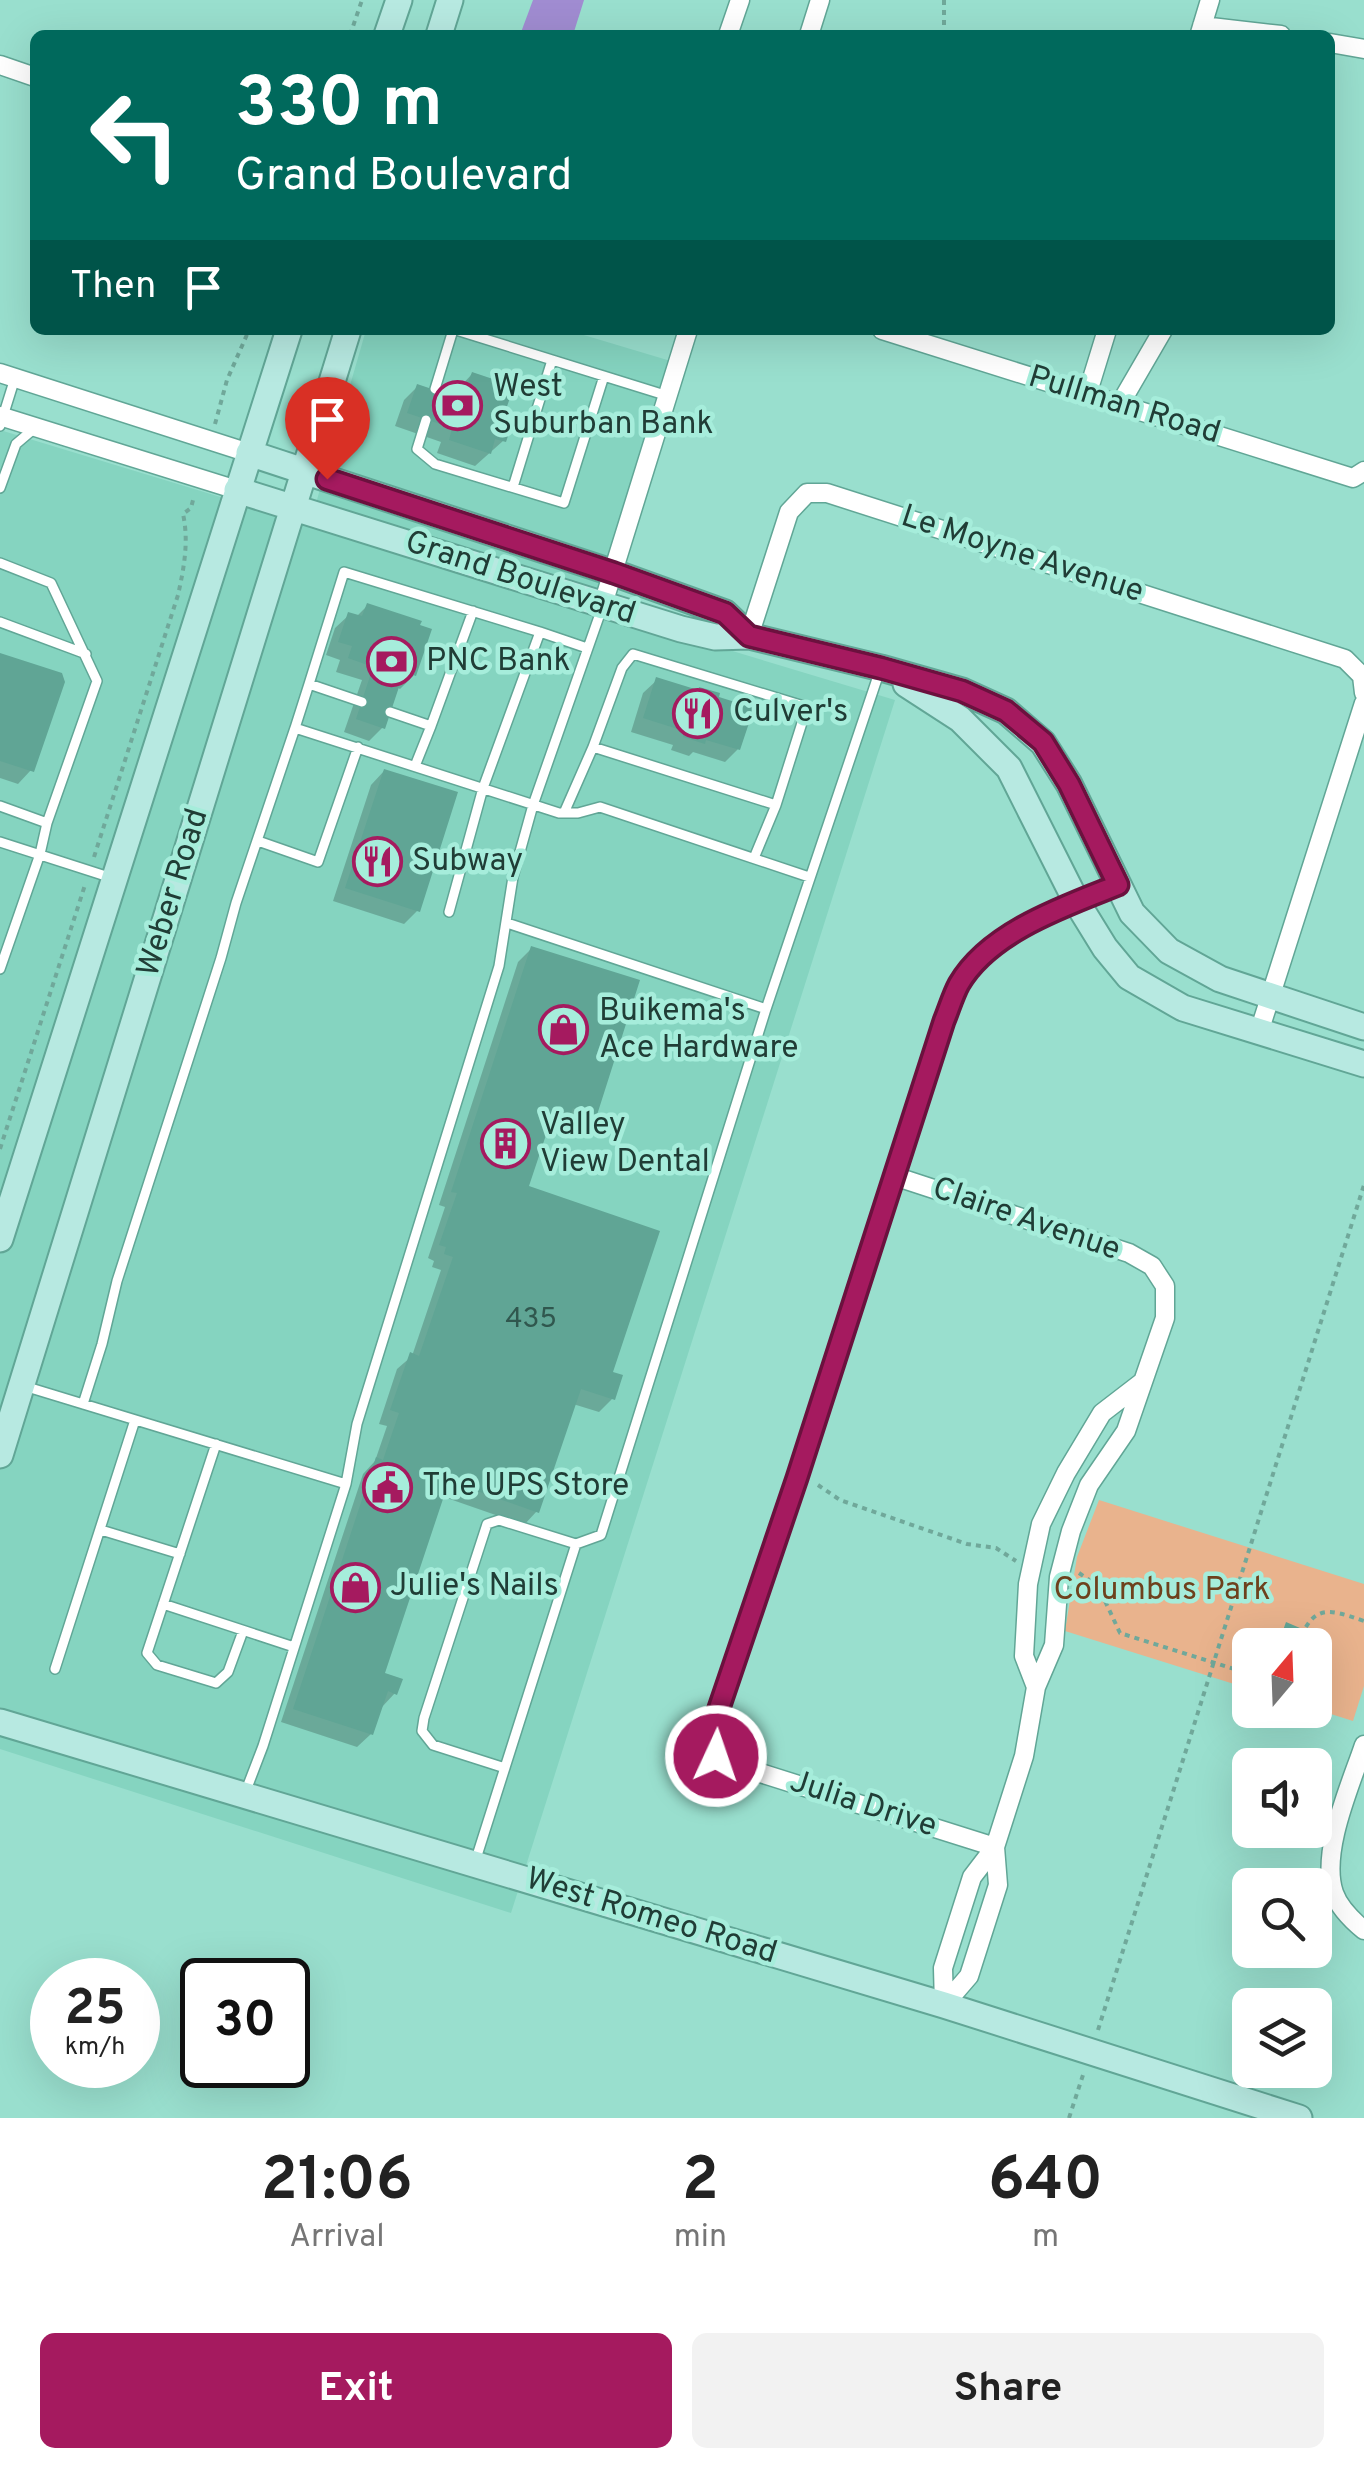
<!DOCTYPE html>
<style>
body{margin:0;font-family:Overpass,sans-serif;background:#f2f2f2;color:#222;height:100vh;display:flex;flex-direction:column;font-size:38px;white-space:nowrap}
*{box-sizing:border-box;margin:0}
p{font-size:32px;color:#767676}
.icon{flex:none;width:55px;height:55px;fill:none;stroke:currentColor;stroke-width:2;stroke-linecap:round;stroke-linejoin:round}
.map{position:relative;height:2118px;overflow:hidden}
.sheet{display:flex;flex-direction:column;background:#fff;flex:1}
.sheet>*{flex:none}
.top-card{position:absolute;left:30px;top:30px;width:1305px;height:305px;border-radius:15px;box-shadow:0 10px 40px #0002;background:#00695c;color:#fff;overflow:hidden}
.needle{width:65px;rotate:19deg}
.tools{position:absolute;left:1232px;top:1628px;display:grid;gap:20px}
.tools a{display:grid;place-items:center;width:100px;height:100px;border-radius:15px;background:#fff;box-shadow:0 10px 40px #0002;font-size:50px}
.speed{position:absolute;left:30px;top:1958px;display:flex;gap:20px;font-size:50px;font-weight:700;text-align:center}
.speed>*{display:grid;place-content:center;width:130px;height:130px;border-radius:50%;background:#fff;box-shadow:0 10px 40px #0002;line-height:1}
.speed small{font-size:25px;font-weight:400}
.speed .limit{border:5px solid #111;border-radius:15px;background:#fff;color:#111}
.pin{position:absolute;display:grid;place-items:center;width:85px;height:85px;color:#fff;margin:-102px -42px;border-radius:50% 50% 50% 0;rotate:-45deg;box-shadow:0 0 10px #0007}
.pin .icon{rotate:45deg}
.me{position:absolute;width:110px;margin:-55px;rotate:3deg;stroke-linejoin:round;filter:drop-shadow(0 0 8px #0008)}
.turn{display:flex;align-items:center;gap:35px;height:210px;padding:0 40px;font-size:45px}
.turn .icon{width:130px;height:130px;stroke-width:2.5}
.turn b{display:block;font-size:70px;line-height:85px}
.then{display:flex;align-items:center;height:95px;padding:0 40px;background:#0003;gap:20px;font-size:38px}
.eta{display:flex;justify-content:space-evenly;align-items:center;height:170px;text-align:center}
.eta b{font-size:60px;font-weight:700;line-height:70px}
.action{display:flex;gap:20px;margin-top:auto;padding:20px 40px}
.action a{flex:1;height:115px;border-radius:15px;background:#a51a5f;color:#fff;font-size:40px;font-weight:700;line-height:115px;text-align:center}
.action a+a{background:#f2f2f2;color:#222}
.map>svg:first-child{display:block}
.built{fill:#85d4c0}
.green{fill:#e9b38d}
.water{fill:#a08cd1}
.shadow{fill:#0003}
.building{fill:#60a595}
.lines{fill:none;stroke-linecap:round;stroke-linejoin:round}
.lane-casing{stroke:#61a696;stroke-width:12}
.street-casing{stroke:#61a696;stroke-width:21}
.secondary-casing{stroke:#61a696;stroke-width:29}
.path{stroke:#70a89a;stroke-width:4;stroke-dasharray:5 5;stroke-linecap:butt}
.lane{stroke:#fff;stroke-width:9}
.street{stroke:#fff;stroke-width:18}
.secondary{stroke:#b7e9e1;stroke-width:25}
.route-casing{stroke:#6b113e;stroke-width:25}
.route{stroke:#a51a5f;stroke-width:18}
.labels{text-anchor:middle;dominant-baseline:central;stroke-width:9;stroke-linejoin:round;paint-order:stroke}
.number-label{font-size:28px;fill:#30574e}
.poi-label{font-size:32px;fill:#203d36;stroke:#a6eddb;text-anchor:start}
.street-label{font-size:32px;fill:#203d36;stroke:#a6eddb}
.park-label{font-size:32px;fill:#6e411d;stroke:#a6eddb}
</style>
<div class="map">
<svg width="1364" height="2118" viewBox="0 0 1364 2118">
<rect width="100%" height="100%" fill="#99dfce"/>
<!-- built -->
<path class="built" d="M366 330H567L674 362 593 609 895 700 511 1913 0 1749V430L310 524Z"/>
<!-- green -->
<path class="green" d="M1099 1500 1364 1584V1686L1353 1721 1315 1709V1645H1250V1689L1065 1631 1077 1557Z"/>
<!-- water -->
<path class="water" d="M533 0H584L573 35H520Z"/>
<!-- shadow -->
<path class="shadow" d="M472 374 499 422 503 441 475 466 437 453 441 442 395 426 404 400 417 387 455 399 459 388Z
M367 606 414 675 400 689 396 687 383 727 369 741 344 732 362 680 336 672 340 660 326 655 335 628 349 615 356 617Z
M0 656 31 770 18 784 0 778Z
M657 680 738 749 725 762 693 752 689 756 671 750 673 745 631 732 643 693Z
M384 771 418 910 404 924 333 901 371 785Z
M531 949 595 1113 582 1127 560 1121 555 1126 547 1123 526 1188 609 1373 612 1399 599 1412 573 1404 537 1511 524 1525 441 1496 382 1674 395 1693 382 1707 371 1734 357 1747 281 1722 363 1474 375 1461 387 1426 379 1424 397 1369 412 1356 441 1270 432 1267 434 1261 428 1258 445 1207 439 1205 518 962Z
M1287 1625 1292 1640 1289 1644 1279 1640Z"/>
<!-- building -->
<path class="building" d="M472 372 514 386 502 421 512 424 506 442 495 439 491 454 449 440 452 428 407 413 417 384 462 399Z
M367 603 422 621 420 625 432 629 416 676 404 672 385 729 356 719 373 667 348 658 352 646 338 642 348 612 362 616Z
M0 653 62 673 65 682 34 772 0 761Z
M656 677 698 690 699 687 720 693 719 697 754 708 740 750 706 740 705 744 683 737 684 731 643 718Z
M384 769 458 792 420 912 345 888Z
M531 946 640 980 597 1115 573 1108 571 1114 555 1108 529 1186 660 1231 613 1372 623 1375 615 1400 581 1389 539 1513 449 1481 385 1673 403 1679 397 1695 388 1691 373 1735 293 1709 376 1457 383 1460 399 1413 390 1410 410 1352 419 1356 453 1257 444 1254 446 1247 439 1245 457 1193 451 1192Z
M1286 1622 1300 1628 1295 1641 1281 1636Z"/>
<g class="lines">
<defs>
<path id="lane" d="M456 330 668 396
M435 389 453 330
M426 420 417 449 435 464 564 503 604 376
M0 426 15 378
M513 487 552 360
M0 488 16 444 36 427
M0 563 51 583 97 681 47 823 40 854 0 969
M0 622 86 654
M540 632 587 648
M362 702 309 684 344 572 540 632 483 788 449 912
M390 712 431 726 415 766
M431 726 473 611
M295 728 309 684
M593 747 776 805
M0 806 47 823
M564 813 593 747 622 668 633 654 807 707 776 805 754 858
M258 841 318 862 358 747
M0 842 112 878
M507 923 766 1009 880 670
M24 1386 346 1484
M83 1404 102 1344 117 1281 221 958 236 903 295 728 559 813H578L600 807 809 877
M216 1444 147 1653 157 1665 216 1683 228 1672 243 1631
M101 1530 180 1554
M163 1604 294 1647
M55 1669 135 1420
M505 1768 433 1745 422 1731 424 1718 487 1524 499 1520 576 1544 601 1535 766 1009
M245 1793 263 1746 346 1484 357 1424 499 966 513 877 533 805 602 608
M475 1862 576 1544"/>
<path id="street" d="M1202 26 1281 35
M1200 33 1210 0
M728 35 740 0
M809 35 820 0
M1330 43 1364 49
M0 65 35 77
M882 330 1353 478 1364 471
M0 373 249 453
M1087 395 1107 330
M1120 404 1163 330
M0 416 237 490
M603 604 688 330
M749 636 789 512 807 493H827L1345 659 1362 676 1364 693
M1259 1032 1364 703
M894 1176 1129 1253 1152 1266 1165 1286V1318L1126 1431 1089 1485 1071 1531 1059 1577 1054 1645 1036 1687 1024 1756 995 1847 972 1877 943 1968 944 2005
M1036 1687 1024 1656 1028 1584 1041 1524 1066 1473 1102 1413 1141 1383
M1364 1745C1351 1784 1320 1852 1334 1893 1339 1907 1353 1921 1364 1930
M995 1847 735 1765 716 1756 713 1739 717 1714 797 1478 944 1021C949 1009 953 995 959 984 989 932 1064 906 1118 885
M944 2005 969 1976 998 1885 995 1847"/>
<path id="secondary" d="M387 35 399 0
M439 35 450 0
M249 453 614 573 725 613 749 636
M237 490 681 629 715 637 749 636 881 668 962 691 1006 711 1043 743 1069 784 1132 913 1169 951 1220 979 1364 1027
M906 684 960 719 1009 768 1076 901 1105 948 1129 977 1183 1008 1364 1064
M0 1239C99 937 190 632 289 330
M0 1455 348 330
M0 1722 944 2005 1299 2118"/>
</defs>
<!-- lane casing -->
<use href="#lane" class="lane-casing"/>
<!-- street casing -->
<use href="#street" class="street-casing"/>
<!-- secondary casing -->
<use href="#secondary" class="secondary-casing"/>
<!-- path -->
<path class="path" d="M350 35 362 0
M944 35V0
M215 424 227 380 249 330
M94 857 178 595C184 568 189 541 183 514L191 508 194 496
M0 1149 85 885
M818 1485 840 1500 967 1544 996 1548 1016 1561
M1079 1573 1098 1586 1120 1633 1250 1674
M1297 1645C1314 1604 1326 1608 1364 1621
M1098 2030 1364 1185
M1069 2118 1084 2072"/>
<!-- lane -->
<use href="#lane" class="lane"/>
<!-- street -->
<use href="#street" class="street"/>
<!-- secondary -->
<use href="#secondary" class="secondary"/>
</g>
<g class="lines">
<defs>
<path id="route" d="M327 479 614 573 725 613 749 636 881 668 962 691 1006 711 1043 742 1069 784 1118 885C1065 906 989 932 959 984 953 995 949 1009 944 1021L797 1478 717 1714 713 1740 716 1756"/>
</defs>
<!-- route casing -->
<use href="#route" class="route-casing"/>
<!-- route -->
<use href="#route" class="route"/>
</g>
<!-- icons -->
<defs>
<symbol id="bank-ring" viewBox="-11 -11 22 22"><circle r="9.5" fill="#a6eddb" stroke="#a51a5f" stroke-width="1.5"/><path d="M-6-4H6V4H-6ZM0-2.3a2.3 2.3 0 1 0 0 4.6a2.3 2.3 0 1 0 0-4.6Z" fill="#a51a5f"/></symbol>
<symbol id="restaurant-ring" viewBox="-11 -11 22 22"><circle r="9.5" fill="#a6eddb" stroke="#a51a5f" stroke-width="1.5"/><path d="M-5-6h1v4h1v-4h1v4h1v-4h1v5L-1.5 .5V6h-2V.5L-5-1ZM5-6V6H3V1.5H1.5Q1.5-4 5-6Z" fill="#a51a5f"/></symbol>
<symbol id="shop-ring" viewBox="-11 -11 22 22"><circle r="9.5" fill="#a6eddb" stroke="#a51a5f" stroke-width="1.5"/><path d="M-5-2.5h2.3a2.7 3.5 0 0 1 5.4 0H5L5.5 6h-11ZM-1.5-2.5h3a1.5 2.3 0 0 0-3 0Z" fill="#a51a5f"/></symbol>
<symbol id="building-ring" viewBox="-11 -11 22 22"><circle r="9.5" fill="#a6eddb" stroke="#a51a5f" stroke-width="1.5"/><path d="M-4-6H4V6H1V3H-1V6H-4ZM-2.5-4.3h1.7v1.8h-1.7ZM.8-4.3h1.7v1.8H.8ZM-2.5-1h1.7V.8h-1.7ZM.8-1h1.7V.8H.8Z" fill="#a51a5f"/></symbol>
<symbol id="civic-ring" viewBox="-11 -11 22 22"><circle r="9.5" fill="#a6eddb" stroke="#a51a5f" stroke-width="1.5"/><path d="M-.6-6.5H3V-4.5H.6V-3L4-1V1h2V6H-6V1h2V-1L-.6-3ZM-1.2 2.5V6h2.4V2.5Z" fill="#a51a5f"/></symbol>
</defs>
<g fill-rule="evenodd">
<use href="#bank-ring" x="430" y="378" width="55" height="55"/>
<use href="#bank-ring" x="364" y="634" width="55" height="55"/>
<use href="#restaurant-ring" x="670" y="686" width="55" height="55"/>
<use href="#restaurant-ring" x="350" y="834" width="55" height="55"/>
<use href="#shop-ring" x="536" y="1002" width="55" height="55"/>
<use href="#building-ring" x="478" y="1116" width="55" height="55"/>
<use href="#civic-ring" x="360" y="1460" width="55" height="55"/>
<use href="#shop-ring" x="328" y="1560" width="55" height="55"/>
</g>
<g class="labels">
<!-- number labels -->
<g class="number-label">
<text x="531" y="1320">435</text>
</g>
<!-- poi labels -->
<g class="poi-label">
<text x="493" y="388">West<tspan x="493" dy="37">Suburban Bank</tspan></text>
<text x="426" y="662">PNC Bank</text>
<text x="733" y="713">Culver's</text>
<text x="412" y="862">Subway</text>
<text x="599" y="1012">Buikema's<tspan x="599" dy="37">Ace Hardware</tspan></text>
<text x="540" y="1126">Valley<tspan x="540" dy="37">View Dental</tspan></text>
<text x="422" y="1487">The UPS Store</text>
<text x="390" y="1587">Julie's Nails</text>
</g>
<!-- street labels -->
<g class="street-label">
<text transform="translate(1124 406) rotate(17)">Pullman Road</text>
<text transform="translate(1022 555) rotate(18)">Le Moyne Avenue</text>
<text transform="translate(520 579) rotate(18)">Grand Boulevard</text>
<text transform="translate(174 893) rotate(-73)">Weber Road</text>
<text transform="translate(1026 1220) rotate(19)">Claire Avenue</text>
<text transform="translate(863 1805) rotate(18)">Julia Drive</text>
<text transform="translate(651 1917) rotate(17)">West Romeo Road</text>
</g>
<!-- park labels -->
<g class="park-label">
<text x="1162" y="1591">Columbus Park</text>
</g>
</g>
</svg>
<div class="tools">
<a><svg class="needle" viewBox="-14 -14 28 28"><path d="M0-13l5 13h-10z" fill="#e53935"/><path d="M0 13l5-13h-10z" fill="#767676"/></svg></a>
<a><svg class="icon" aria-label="sound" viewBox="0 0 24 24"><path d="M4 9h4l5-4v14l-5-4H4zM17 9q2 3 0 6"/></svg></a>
<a><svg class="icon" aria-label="search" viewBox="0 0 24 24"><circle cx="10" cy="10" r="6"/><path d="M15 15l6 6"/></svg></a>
<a><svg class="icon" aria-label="layers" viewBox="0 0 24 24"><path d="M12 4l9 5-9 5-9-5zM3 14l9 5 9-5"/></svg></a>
</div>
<div class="speed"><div>25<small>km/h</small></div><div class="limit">30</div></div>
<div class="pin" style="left:327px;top:479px;background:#d93025"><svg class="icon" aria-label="arrive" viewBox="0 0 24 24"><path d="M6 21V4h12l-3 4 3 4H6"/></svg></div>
<svg class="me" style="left:716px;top:1756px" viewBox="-20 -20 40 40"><circle r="17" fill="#a51a5f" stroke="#fff" stroke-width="3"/><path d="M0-11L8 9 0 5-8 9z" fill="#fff"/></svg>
<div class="top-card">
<div class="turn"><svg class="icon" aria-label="left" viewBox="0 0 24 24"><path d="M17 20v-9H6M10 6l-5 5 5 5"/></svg><div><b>330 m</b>Grand Boulevard</div></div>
<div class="then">Then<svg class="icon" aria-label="arrive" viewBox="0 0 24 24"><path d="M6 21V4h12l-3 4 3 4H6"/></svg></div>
</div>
</div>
<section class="sheet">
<div class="eta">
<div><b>21:06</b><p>Arrival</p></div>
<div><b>2</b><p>min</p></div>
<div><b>640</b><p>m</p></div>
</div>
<div class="action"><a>Exit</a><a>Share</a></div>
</section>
